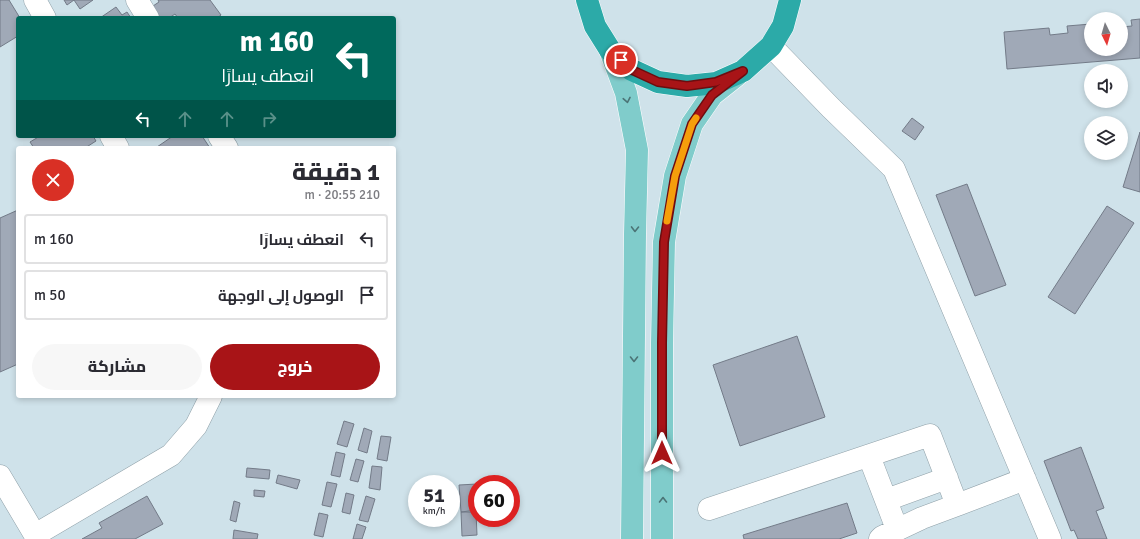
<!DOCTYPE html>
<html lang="ar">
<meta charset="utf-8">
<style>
body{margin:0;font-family:Signika,Cairo,sans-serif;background:#f7f7f7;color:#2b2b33;direction:rtl;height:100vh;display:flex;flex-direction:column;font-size:15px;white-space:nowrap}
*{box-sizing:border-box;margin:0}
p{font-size:13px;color:#7c7c81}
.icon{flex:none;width:22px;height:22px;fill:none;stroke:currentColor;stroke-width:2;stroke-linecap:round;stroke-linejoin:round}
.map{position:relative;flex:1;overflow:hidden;direction:ltr}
.details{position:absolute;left:16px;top:146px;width:380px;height:252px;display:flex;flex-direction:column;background:#fff;border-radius:4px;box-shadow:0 2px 6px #0003;direction:rtl}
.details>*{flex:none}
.top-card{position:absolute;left:16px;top:16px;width:380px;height:122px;border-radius:4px;box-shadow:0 2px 6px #0003;direction:rtl;background:#00695c;color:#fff;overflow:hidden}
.needle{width:26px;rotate:175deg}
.controls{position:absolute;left:1084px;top:12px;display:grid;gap:8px}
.controls a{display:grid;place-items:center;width:44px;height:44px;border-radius:50%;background:#fff;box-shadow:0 2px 6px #0003;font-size:20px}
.speed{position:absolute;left:408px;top:475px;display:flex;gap:8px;font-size:20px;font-weight:700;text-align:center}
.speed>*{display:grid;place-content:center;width:52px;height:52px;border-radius:50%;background:#fff;box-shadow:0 2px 6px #0003;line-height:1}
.speed small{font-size:10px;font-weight:400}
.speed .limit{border:6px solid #d22;background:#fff;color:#111}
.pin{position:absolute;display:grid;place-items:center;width:34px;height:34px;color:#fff;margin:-17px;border:2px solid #fff;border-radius:50%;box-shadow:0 1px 4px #0007}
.me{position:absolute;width:44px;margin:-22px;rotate:0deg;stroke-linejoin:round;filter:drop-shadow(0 0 3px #0008)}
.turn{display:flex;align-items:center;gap:14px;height:84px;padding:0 16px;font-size:18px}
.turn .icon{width:52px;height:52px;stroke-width:2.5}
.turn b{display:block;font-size:28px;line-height:34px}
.lanes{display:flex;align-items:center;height:38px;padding:0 16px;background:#0003;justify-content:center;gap:20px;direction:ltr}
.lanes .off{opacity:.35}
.round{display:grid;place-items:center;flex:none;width:42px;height:42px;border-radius:21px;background:#f7f7f7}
.headline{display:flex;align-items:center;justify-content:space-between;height:68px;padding:0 16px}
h1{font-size:24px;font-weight:800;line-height:30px}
.cta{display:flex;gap:8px;margin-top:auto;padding:8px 16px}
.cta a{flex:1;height:46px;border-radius:24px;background:#a81417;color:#fff;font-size:16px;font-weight:800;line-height:46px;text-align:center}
.cta a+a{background:#f7f7f7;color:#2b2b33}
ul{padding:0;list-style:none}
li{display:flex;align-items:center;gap:12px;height:50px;margin:0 8px 6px;padding:0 8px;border:2px solid #e1e1e2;border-radius:4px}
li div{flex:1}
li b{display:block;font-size:15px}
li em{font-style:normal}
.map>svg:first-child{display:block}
.building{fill:#a0a9b7;stroke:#737b88}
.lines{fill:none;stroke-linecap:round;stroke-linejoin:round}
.minor-casing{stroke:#8fa0a8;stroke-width:23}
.major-casing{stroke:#fff;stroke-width:23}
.highway-casing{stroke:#fff;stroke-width:23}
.minor{stroke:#fff;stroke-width:22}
.major{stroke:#80cccb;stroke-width:22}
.highway{stroke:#2caaa8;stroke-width:22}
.oneway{stroke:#4b7476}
.route-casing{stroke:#6d0d0f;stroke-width:10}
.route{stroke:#a81417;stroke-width:7}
.slow{stroke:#f59e0b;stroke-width:7}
</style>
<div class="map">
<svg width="1140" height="539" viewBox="0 0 1140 539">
<rect width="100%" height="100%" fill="#cfe2ea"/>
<!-- building -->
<path class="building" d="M0 0H9L20 18H18V36L0 47Z
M64 0H93L80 9 74 0 67 5Z
M158 0H210L221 15 217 18H178L175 14 169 18H160L153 6 159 2Z
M116 7 122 15 127 12 131 18H100Z
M1140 19V58L1007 69 1004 32 1049 28 1050 35 1068 33 1067 26 1091 24V49H1121V27L1132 26 1131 20Z
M912 118 924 127 915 140 902 131Z
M1140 132V192L1123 187Z
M40 136H93L96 141 85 148H34L30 142Z
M173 136H202L210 148H158L157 147Z
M967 184 1006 285 975 296 936 195Z
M1107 206 1134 223 1075 314 1048 297Z
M18 210V364L0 372V218Z
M797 336 825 417 740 446 713 365Z
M344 421 354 424 347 447 337 444Z
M364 428 372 431 367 453 358 450Z
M381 436 391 437 387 461 377 459Z
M1081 447 1104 508 1096 511 1107 539H1078L1074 530 1071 531 1044 461Z
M336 452 345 454 340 477 331 475Z
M356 459 364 461 358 482 350 480Z
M372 466 382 467 380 490 369 488Z
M247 468 270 470 269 479 246 477Z
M278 475 300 480 297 489 276 483Z
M327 482 337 484 331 507 322 505Z
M477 484V510L461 512 459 485Z
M254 490 265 491 264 497 254 496Z
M346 493 354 495 350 514 342 512Z
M147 496 163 524 135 539H82L102 528 99 523Z
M366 496 375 499 368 522 359 520Z
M234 501 240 503 236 522 230 520Z
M847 503 857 533 839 539H744L743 535Z
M461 512H476L477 535 462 536Z
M319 513 328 515 323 537 314 535Z
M357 524 366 527 362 539H353Z
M234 530 258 534 257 539H233Z"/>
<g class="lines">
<defs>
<path id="minor" d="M35 0 45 18
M137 0 148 18
M771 46 831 108 894 169 1050 539
M111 136 118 148
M219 136 227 148
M869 456 897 529
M0 476 35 535 171 455 196 426 211 396
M886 500 947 478
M957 505 1025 479
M709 509 930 435 957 505 922 518 882 537 880 539"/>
<path id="major" d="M610 50 626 93 637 150 635 234 632 539
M662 539V343L664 242 675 176 692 124 712 95 736 76"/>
<path id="highway" d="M587 0 595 26 610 50 632 70 658 82 687 86 716 83 743 71 771 46 783 26 790 0"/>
</defs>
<!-- minor casing -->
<use href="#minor" class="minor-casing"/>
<!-- major casing -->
<use href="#major" class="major-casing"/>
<!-- highway casing -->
<use href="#highway" class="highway-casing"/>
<!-- minor -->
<use href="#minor" class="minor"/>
<!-- major -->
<use href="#major" class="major"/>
<!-- highway -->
<use href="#highway" class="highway"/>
</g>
<!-- one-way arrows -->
<defs><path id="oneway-chevron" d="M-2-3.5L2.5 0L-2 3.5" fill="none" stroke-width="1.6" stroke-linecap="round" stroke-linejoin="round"/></defs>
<g class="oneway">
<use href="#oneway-chevron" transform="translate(627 100) rotate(79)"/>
<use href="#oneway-chevron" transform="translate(635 229) rotate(91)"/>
<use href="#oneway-chevron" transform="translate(634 359) rotate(90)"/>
<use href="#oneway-chevron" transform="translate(663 500) rotate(-90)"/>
</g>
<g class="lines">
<defs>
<path id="route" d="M621 60 632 70 658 82 687 86 716 82 743 71 712 95 692 124 675 176 664 242 662 343V453"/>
</defs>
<!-- route casing -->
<use href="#route" class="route-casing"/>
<!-- route -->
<use href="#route" class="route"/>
<!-- slow -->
<path class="slow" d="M667 221 675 176 692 124 696 118"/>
</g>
</svg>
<div class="controls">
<a><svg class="needle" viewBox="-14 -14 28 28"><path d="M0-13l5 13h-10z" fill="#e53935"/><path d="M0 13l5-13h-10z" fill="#7c7c81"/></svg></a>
<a><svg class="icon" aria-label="sound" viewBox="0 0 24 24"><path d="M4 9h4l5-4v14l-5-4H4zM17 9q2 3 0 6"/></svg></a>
<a><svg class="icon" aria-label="layers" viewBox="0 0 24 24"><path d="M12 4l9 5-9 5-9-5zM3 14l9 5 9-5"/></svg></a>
</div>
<div class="speed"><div>51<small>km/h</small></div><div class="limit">60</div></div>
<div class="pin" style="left:621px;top:60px;background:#d93025"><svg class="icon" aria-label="arrive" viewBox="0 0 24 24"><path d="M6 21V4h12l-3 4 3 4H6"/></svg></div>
<svg class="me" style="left:662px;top:453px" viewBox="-20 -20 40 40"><path d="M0-17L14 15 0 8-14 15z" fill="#a81417" stroke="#fff" stroke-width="4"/></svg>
<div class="top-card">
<div class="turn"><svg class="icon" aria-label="left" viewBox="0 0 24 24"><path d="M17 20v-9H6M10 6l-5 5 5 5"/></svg><div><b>160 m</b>انعطف يسارًا</div></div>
<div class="lanes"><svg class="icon" aria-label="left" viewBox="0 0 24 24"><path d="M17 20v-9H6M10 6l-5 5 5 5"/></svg><svg class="icon off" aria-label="ahead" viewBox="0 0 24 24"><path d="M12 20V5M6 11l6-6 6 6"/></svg><svg class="icon off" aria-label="ahead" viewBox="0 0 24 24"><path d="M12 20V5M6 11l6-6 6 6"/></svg><svg class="icon off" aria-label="right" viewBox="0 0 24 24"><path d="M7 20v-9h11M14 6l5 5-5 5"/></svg></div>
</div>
<section class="details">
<div class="headline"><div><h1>1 دقيقة</h1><p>210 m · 20:55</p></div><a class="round" style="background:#d93025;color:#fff"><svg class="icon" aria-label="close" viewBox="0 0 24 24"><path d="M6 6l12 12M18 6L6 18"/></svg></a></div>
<ul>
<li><svg class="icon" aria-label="left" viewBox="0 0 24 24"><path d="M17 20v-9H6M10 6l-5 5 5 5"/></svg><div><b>انعطف يسارًا</b></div><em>160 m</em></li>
<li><svg class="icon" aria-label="arrive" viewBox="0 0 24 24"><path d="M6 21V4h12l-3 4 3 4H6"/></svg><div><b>الوصول إلى الوجهة</b></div><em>50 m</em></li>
</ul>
<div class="cta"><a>خروج</a><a>مشاركة</a></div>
</section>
</div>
